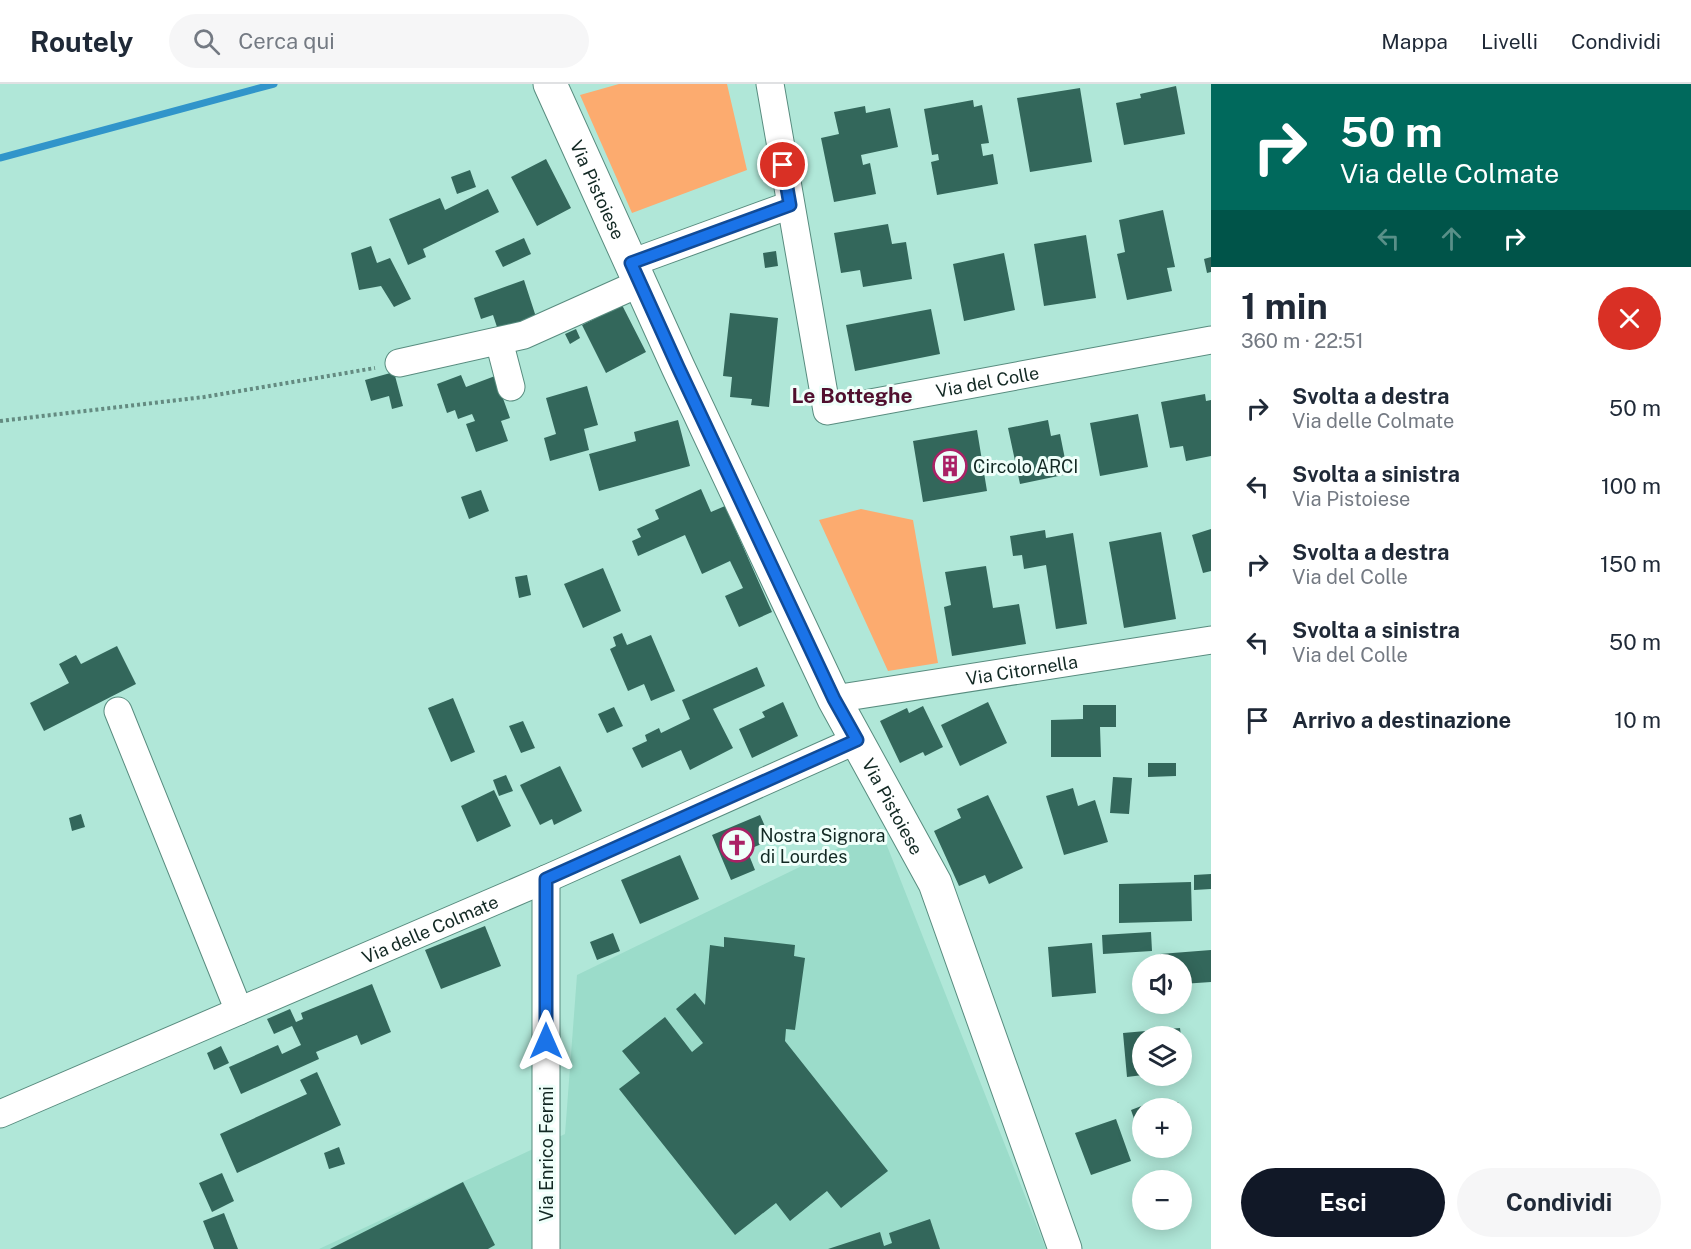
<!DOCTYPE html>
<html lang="it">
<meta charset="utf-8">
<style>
body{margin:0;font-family:"Public Sans",sans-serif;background:#f6f6f7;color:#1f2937;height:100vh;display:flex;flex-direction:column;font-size:22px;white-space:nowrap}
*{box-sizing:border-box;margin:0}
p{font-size:20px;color:#747a83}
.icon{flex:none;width:33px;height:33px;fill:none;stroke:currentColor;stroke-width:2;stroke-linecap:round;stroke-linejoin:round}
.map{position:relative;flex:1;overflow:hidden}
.details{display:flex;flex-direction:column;background:#fff;width:480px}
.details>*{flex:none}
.banner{background:#00695c;color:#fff;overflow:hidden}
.controls{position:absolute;left:1132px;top:870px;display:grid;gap:12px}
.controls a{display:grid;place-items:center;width:60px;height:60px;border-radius:50%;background:#fff;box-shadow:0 3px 15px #0003;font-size:30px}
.pin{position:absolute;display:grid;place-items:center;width:51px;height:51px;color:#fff;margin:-26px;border:3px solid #fff;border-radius:50%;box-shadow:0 2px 6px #0007}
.me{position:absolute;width:66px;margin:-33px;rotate:0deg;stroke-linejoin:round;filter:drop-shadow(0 0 4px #0008)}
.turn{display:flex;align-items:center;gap:21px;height:126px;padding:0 30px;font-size:27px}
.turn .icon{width:78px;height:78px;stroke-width:2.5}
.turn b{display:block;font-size:42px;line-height:51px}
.lanes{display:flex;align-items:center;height:57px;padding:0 30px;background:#0003;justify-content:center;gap:30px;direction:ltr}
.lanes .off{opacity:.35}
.round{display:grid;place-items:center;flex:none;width:63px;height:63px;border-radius:32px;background:#f6f6f7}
.head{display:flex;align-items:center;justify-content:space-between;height:102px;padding:0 30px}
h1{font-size:36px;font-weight:700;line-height:45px}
.action{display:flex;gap:12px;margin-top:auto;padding:12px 30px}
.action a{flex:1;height:69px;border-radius:36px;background:#111827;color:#fff;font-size:24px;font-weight:700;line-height:69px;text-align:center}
.action a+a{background:#f6f6f7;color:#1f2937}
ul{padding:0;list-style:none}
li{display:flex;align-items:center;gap:18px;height:78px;padding:0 30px}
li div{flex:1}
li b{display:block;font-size:22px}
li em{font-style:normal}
header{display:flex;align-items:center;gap:36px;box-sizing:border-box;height:84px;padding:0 30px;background:#fff;border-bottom:2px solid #e0e1e3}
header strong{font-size:28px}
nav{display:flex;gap:33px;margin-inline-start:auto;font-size:21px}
.search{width:420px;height:54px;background:#f6f6f7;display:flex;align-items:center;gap:15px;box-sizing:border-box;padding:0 21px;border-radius:33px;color:#747a83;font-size:22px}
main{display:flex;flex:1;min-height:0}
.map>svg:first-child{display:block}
.built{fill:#9bdcca}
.green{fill:#fcab6f}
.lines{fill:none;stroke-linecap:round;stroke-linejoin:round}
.stream{stroke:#3195ca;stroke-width:7}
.building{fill:#33675b}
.minor-casing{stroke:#588c7f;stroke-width:29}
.major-casing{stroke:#588c7f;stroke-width:35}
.path{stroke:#648b81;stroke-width:4;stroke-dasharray:3 3;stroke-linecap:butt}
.minor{stroke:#fff;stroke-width:27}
.major{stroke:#fff;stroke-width:33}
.route-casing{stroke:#114b97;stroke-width:15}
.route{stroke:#1a73e8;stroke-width:10}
.labels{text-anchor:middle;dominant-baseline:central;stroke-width:6;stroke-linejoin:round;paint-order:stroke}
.street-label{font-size:18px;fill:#122823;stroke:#effffa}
.poi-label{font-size:18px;fill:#122823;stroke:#effffa;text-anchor:start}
.quarter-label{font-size:21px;font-weight:bold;fill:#500f2e;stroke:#effffa}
</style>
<header>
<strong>Routely</strong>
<div class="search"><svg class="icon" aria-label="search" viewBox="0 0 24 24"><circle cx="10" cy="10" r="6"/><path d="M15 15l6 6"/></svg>Cerca qui</div>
<nav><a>Mappa</a><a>Livelli</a><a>Condividi</a></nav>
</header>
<main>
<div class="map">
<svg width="1211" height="1165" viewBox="0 0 1211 1165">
<rect width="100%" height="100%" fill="#b0e7d8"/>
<!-- built -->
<path class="built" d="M880 744 1046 1165H319L565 1050 577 891Z"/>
<!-- green -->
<path class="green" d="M619 0H727L747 86 632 129 580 11Z
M861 425 913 436 938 579 888 587 819 436Z"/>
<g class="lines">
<!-- stream -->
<path class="stream" d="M0 74 274 0"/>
</g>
<!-- building -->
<path class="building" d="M1176 2 1185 50 1124 61 1116 19 1141 14 1140 10Z
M1080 4 1092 78 1030 88 1017 14Z
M973 16 974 23 982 21 989 59 981 60 983 72 993 70 998 100 937 111 931 78 939 76 938 70 932 71 924 25Z
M865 22 866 29 890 24 898 63 861 71 863 81 870 79 876 110 834 118 821 54 839 50 834 28Z
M546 75 571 124 537 142 511 93Z
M470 86 476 103 457 110 451 93Z
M488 105 499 128 423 165 426 173 408 181 389 135 440 114 445 126Z
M1163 126 1175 183 1167 184 1172 207 1127 216 1117 170 1125 168 1119 136Z
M888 140 892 160 906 158 912 195 863 203 860 186 841 189 834 149Z
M1086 151 1096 214 1044 222 1034 160Z
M524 154 531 170 503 183 495 167Z
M371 162 377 179 390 174 411 215 394 223 381 202 359 206 351 169Z
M776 167 778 182 765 184 763 169Z
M1004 169 1015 226 964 237 953 180Z
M1211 173V188L1207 189 1204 175Z
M524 196 536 233 498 246 493 231 481 235 474 214Z
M622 221 646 268 606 289 582 241Z
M931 225 940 270 855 287 846 241Z
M730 229 778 234 769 323 751 321 752 315 730 313 732 293 723 292Z
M576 245 580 254 570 260 565 250Z
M394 288 403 322 392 325 389 312 371 317 365 296Z
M461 291 466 303 495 292 510 334 501 337 508 357 476 368 466 340 475 337 472 330 458 335 455 326 447 329 437 300Z
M587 302 598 341 584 345 589 366 550 377 544 354 556 350 546 314Z
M1205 310 1206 317 1211 316V372L1186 377 1183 362 1170 364 1161 318Z
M1138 330 1148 383 1100 392 1090 339Z
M678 336 690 382 599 407 589 370 636 357 634 348Z
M1048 336 1051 352 1060 350 1068 390 1020 400 1008 344Z
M977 346 987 407 923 418 913 357Z
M701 405 711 428 725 422 772 528 739 543 725 512 743 504 730 477 702 490 685 451 638 472 632 457 641 453 637 445 659 435 655 426Z
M481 406 489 427 469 435 461 413Z
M1211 445V487L1203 489 1192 451Z
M1045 446 1046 454 1073 449 1087 540 1056 545 1046 481 1024 485 1022 471 1013 472 1010 452Z
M1161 448 1176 535 1124 544 1109 458Z
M986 482 993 524 1019 520 1026 560 952 572 944 523 951 521 945 488Z
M603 484 621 527 583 544 564 500Z
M527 491 531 511 519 514 515 493Z
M622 549 627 561 651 551 675 607 651 617 644 600 628 607 610 565 616 562 613 553Z
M117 562 136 600 44 647 30 619 69 599 59 580 76 571 81 580Z
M757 583 765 602 713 625 733 664 690 686 681 666 642 684 632 664 647 657 645 651 659 644 661 649 690 635 682 616Z
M453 614 475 668 451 678 428 624Z
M783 618 798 652 752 674 739 645 765 633 762 628Z
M988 618 1007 659 960 682 941 641Z
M1083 621H1116V643H1100L1101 673H1051V636L1083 635Z
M923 622 943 663 925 672 923 668 900 679 880 637 907 624 909 629Z
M614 623 623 642 607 649 598 630Z
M523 637 535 664 521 669 509 642Z
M1148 679H1176V692L1148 693Z
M560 682 582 727 554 741 552 735 540 741 520 701Z
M506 691 513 707 499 712 493 696Z
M1113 693 1132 694 1129 730 1110 729Z
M1073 704 1078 722 1095 716 1108 758 1064 771 1046 712Z
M494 706 511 742 477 758 461 722Z
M988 711 1023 784 989 800 985 791 959 802 934 747 961 734 957 725Z
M81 730 85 743 72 747 69 734Z
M760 731 771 756 747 766 755 786 731 796 712 751Z
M680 771 699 815 640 840 621 796Z
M1211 790V805L1194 806V791Z
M1191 798 1192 837 1119 839V800Z
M485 842 501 882 441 905 425 866Z
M1151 848 1152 867 1103 870 1102 851Z
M613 849 620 867 597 876 590 858Z
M724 853 795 861 794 872 805 874 795 946 786 945 785 957 888 1087 841 1124 827 1107 790 1137 776 1119 735 1151 619 1005 640 989 622 967 665 933 692 968 703 959 676 925 695 909 705 921 710 861 724 863Z
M1092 859 1096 909 1052 913 1048 863Z
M1211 866V898L1182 900V880H1161L1160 870Z
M372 900 391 948 361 961 357 951 316 968 319 975 241 1010 229 983 278 961 282 970 301 961 292 942 274 950 267 935 290 925 296 938 303 935 301 929Z
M1180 944 1181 952H1143V991L1127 993 1123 949Z
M221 962 229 979 214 986 207 969Z
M317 988 341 1041 237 1089 220 1050 307 1010 300 996Z
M1178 1018 1181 1024H1162Z
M1144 1021 1143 1045 1138 1046 1131 1026Z
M1182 1030 1187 1043 1182 1045Z
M1116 1035 1131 1077 1091 1091 1075 1049Z
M339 1063 345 1080 329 1085 324 1069Z
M222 1089 234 1117 212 1128 199 1099Z
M463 1098 495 1161 488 1165H330Z
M224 1129 238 1165H214L203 1137Z
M930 1135 940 1165H828L880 1148 884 1162 892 1159 889 1149Z"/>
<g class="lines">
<defs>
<g id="minor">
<path id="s1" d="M770 0 827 327 1211 256"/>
<path d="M631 179 790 121"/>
<path d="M499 257 511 303"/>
<path d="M399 279 524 251 640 199"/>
<path id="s2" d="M834 615 1211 556"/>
<path d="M118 627 239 927"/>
<path d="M546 795V1165"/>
<path id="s3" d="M0 1030 546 795 857 656"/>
</g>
<g id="major">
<path id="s4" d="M550 0 678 283 834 615 935 799 1065 1165"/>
</g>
</defs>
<!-- minor casing -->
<use href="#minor" class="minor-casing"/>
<!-- major casing -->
<use href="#major" class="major-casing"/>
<!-- path -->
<path class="path" d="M0 337 204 313 375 284"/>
<!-- minor -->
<use href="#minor" class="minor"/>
<!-- major -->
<use href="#major" class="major"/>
</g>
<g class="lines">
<defs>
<path id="route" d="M546 957V795L857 656 834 615 678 283 631 179 790 121 783 81"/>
</defs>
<!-- route casing -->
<use href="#route" class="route-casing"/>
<!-- route -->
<use href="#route" class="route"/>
</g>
<!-- icons -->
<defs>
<symbol id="building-ring" viewBox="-11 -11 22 22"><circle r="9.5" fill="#effffa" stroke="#aa2165" stroke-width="1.5"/><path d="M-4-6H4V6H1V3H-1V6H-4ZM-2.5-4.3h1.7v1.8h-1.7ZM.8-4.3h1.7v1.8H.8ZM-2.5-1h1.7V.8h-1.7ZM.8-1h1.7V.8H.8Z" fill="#aa2165"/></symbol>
<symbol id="church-ring" viewBox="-11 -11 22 22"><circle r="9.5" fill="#effffa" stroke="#aa2165" stroke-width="1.5"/><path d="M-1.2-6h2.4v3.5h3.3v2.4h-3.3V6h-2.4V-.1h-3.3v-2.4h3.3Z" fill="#aa2165"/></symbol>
</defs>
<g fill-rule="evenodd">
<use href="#building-ring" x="931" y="363" width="38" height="38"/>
<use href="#church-ring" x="718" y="742" width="38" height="38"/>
</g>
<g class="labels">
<!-- street labels -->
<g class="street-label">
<text stroke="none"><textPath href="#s4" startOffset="116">Via Pistoiese</textPath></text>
<text stroke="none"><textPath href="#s1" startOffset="495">Via del Colle</textPath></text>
<text stroke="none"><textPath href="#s2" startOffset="190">Via Citornella</textPath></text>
<text stroke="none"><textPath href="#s4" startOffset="800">Via Pistoiese</textPath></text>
<text stroke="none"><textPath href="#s3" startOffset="468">Via delle Colmate</textPath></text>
<text transform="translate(546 1070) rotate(-90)">Via Enrico Fermi</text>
</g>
<!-- poi labels -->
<g class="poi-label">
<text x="973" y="382">Circolo ARCI</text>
<text x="760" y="751">Nostra Signora<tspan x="760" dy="21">di Lourdes</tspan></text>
</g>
<!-- quarter labels -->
<g class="quarter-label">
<text x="852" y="311">Le Botteghe</text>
</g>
</g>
</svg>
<div class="controls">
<a><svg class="icon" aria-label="sound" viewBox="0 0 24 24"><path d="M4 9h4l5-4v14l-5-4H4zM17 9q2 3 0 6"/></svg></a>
<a><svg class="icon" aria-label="layers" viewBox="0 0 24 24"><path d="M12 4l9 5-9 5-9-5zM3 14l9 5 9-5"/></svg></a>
<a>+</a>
<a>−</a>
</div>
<div class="pin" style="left:783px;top:81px;background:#d93025"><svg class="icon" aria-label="arrive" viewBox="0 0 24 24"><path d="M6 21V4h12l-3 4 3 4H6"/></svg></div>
<svg class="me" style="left:546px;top:957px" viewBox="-20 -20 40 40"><path d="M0-17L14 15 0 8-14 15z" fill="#1a73e8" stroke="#fff" stroke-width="4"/></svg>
</div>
<section class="details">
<div class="banner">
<div class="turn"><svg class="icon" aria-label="right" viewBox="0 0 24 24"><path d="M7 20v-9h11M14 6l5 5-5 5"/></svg><div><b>50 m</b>Via delle Colmate</div></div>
<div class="lanes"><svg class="icon off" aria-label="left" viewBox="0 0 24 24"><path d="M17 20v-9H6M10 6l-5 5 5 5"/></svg><svg class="icon off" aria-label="ahead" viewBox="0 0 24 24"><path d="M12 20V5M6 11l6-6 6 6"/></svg><svg class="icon" aria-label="right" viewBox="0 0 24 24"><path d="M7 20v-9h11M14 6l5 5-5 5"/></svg></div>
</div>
<div class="head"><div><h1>1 min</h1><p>360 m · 22:51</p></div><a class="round" style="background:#d93025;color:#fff"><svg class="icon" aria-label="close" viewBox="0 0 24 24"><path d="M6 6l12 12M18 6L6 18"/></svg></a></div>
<ul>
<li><svg class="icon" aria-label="right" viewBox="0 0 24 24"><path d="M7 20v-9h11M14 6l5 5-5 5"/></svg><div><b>Svolta a destra</b><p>Via delle Colmate</p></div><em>50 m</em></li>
<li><svg class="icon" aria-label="left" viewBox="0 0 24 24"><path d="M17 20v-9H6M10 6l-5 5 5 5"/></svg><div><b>Svolta a sinistra</b><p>Via Pistoiese</p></div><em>100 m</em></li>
<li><svg class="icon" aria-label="right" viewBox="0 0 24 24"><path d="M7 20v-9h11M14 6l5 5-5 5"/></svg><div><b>Svolta a destra</b><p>Via del Colle</p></div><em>150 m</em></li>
<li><svg class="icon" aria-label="left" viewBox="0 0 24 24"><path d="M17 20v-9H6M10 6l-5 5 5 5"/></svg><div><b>Svolta a sinistra</b><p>Via del Colle</p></div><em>50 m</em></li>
<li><svg class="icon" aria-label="arrive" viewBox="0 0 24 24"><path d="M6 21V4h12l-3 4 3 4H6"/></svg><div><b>Arrivo a destinazione</b></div><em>10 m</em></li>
</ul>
<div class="action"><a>Esci</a><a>Condividi</a></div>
</section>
</main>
